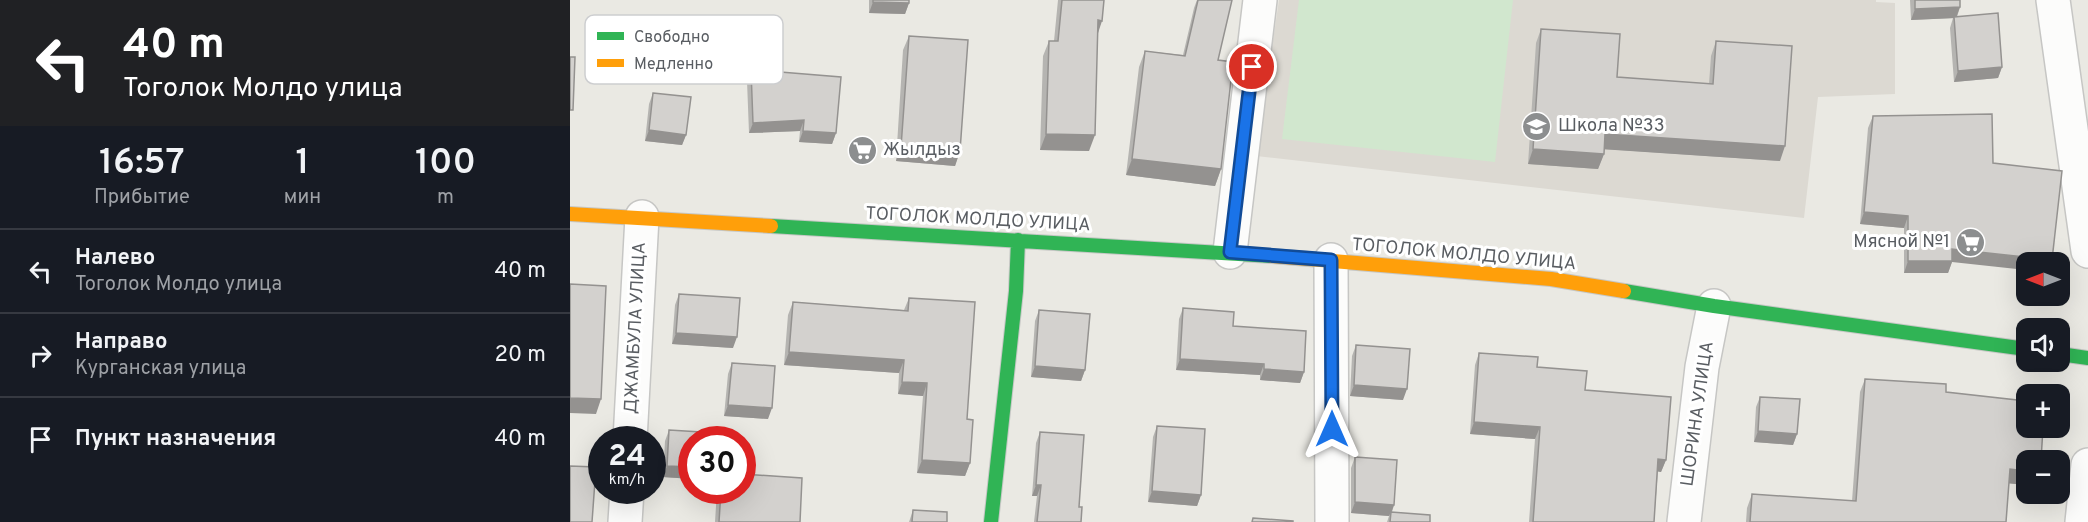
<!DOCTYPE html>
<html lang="ru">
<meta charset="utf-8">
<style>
body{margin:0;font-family:Overpass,sans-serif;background:#242831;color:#f1f3f6;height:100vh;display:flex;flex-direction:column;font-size:22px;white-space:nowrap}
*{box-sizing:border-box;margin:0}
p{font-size:20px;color:#9ea1a6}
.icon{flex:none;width:33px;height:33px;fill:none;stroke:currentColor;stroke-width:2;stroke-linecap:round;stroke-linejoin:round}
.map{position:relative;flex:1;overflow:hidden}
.sheet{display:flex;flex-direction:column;background:#171b24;width:570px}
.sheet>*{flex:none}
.hud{background:#202124;color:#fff;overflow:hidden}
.needle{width:39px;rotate:270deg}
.buttons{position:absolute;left:1446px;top:252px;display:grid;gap:12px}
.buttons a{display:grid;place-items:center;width:54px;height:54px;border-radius:12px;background:#171b24;box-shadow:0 6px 24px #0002;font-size:30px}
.speed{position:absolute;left:18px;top:426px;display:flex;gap:12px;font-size:30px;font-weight:700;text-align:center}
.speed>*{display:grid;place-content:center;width:78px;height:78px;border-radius:50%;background:#171b24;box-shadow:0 6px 24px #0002;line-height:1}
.speed small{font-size:15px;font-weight:400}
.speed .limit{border:9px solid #d22;background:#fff;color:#111}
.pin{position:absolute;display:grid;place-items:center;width:51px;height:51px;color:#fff;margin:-26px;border:3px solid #fff;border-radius:50%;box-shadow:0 2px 6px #0007}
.me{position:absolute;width:66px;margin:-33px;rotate:0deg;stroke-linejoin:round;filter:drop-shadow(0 0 4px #0008)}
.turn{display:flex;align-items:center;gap:21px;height:126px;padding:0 24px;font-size:27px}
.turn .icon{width:78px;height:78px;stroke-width:2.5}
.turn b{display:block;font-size:42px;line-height:51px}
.eta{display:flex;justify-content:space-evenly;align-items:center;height:102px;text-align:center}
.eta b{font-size:36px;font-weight:600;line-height:42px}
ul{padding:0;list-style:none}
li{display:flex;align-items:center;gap:18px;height:84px;padding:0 24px;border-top:2px solid #363941}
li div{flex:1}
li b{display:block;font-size:22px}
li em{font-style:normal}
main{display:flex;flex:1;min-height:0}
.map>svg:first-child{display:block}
.education{fill:#dcd9d2}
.green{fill:#d1e7ce}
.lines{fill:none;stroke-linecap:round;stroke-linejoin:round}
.street-casing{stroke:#c6c6c4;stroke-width:36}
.fast-casing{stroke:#c6c7c5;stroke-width:16}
.slow-casing{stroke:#c6c7c5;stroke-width:16}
.street{stroke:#fcfcfb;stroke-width:33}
.fast{stroke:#30b455;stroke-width:14}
.slow{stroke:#ff9f0a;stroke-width:14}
.wall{fill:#b5b4b1}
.shaded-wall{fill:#949290}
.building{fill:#d3d1ce;stroke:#949290;stroke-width:1.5}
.route-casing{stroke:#114b97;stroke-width:15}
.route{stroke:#1a73e8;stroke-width:10}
.labels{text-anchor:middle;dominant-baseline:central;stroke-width:6;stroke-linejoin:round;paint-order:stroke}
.poi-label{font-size:18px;fill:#595d62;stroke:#fff;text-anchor:start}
.street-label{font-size:18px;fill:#595d62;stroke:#fff}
.key{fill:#fff;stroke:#cdced0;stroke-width:1.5}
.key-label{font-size:16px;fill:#595d62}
</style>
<main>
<section class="sheet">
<div class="hud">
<div class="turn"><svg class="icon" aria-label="left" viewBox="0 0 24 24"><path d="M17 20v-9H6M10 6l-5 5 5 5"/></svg><div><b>40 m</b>Тоголок Молдо улица</div></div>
</div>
<div class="eta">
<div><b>16:57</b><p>Прибытие</p></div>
<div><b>1</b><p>мин</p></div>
<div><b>100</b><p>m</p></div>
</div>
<ul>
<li><svg class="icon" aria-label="left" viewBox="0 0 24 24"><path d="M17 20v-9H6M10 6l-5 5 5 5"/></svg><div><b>Налево</b><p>Тоголок Молдо улица</p></div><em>40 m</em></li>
<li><svg class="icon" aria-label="right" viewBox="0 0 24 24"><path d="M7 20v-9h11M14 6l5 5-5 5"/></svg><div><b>Направо</b><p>Курганская улица</p></div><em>20 m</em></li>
<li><svg class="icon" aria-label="arrive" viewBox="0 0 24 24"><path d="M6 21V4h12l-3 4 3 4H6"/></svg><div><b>Пункт назначения</b></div><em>40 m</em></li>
</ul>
</section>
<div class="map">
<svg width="1518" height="522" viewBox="0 0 1518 522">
<rect width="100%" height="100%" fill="#eae9e3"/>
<!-- education -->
<path class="education" d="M709 0H1306V2L1325 3V94L1248 97 1234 218 686 156Z"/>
<!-- green -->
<path class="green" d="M729 0H943L925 162 712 139Z"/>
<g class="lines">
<defs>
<path id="street" d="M1483 0 1518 251
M660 252 690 0
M761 260 762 522
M60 440 72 217
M55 522 57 490
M1114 522 1132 367 1144 306
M1512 522 1518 465"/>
<path id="fast" d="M201 226 702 256
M1054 291 1144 306 1456 349
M1490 354 1518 358
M421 522 446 291 448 240"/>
<path id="slow" d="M0 214 201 226
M702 256 981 279 1054 291"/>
</defs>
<!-- street casing -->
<use href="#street" class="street-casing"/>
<!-- fast casing -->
<use href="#fast" class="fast-casing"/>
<!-- slow casing -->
<use href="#slow" class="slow-casing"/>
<!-- street -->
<use href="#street" class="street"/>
<!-- fast -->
<use href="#fast" class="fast"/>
<!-- slow -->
<use href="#slow" class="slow"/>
</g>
<!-- wall -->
<path class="wall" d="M299 0H339V3L335 14 299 13Z
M488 0H534L528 33 519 151 470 150 473 56 479 41H484Z
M627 0H662L648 60 651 169 645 186 556 175 569 67 575 51 613 55 624 8Z
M1340 0H1390V7L1387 17 1432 67 1428 78 1384 82 1380 28 1383 18 1341 20Z
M148 25 266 133 262 144 229 142 230 131 179 133 177 81H144V36Z
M971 29 1047 77 1139 84 1141 56 1146 41 1210 161 1034 149V154L1028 169 958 164 966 43Z
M339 36 390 151 385 166 326 161 333 50Z
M83 93 116 135 112 145 75 141 79 104Z
M1303 116 1382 262 1378 273H1334V228L1290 224 1298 128Z
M109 294 163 348 102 344 105 305Z
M339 298 397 419 400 463 395 476 347 473 353 396 328 394 329 373 214 365 218 315 223 302 334 310Z
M613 308 663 326 734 372 730 383 690 380V375L606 370 609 319Z
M469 310 515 370 511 381 461 377 465 321Z
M786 345 833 400 780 396 782 356Z
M909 353 967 367 1015 390 1096 460 1091 472 1088 471 1084 522H959L965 439 900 434 905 365Z
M162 363 198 419 154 416 158 374Z
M1295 379 1376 392 1456 460V485L1438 483 1436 522H1176L1177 508 1182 494 1282 501 1290 392Z
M1190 397 1227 434 1223 445 1184 442 1186 407Z
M587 426 631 495 627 506 578 502 583 437Z
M99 430 122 440V479L93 477 95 441Z
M470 432 509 507 511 522H464L467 496H462L466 443Z
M785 457 824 505 822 512 860 522H817L819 516 781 513V468Z
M147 490H172L230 522H145Z
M343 510 377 522H339Z"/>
<!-- shaded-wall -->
<path class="shaded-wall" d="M303 2 339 3 335 14 299 13Z
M1390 7 1386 18 1341 20 1345 9Z
M528 20 532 21 527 36Z
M1432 67 1428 78 1384 82 1388 71Z
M148 70H181L177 81H144Z
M234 120 230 131 179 133 183 123Z
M79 130 116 135 112 145 75 141Z
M233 131 266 133 262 144 229 142Z
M476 134 525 135 519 151 470 150Z
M1035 134 1215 146 1210 161 1030 149Z
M331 147 390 151 385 166 326 161Z
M963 149 1034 154 1028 169 958 164Z
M562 159 651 169 645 186 556 175Z
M1294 212 1338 216 1334 228 1290 224Z
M1382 249 1482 260 1481 262H1456V270L1382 262 1378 273H1334L1338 261Z
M106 333 167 337 163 348 102 344Z
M219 352 334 360 329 373 214 365Z
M610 359 694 364 690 375 606 370Z
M465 366 515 370 511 381 461 377Z
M694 369 734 372 730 383 690 380Z
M332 382 357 383 353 396 328 394Z
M784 385 837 389 833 400 780 396Z
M0 398 31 399 26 414 0 413Z
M158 405 202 408 198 419 154 416Z
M904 422 970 427 965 439 900 434Z
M1188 431 1227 434 1223 445 1184 442Z
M1088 459 1096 460 1091 472 1084 471Z
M352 460 400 463 395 476 347 473Z
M97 466 122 467V479L93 477Z
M1440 469 1456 471V485L1435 483Z
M466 485H471L467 496H462Z
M582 491 631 495 627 506 578 502Z
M785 502 824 505 820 516 821 512 819 516 781 513Z"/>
<!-- building -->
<path class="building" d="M303 0H339V3L303 2Z
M492 0H534L532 21 528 20 525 135 476 134 479 41H488Z
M628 0H662L648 60 663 62 651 169 562 159 575 51 615 56Z
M1345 0H1390V7L1345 9Z
M1428 13 1432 67 1388 71 1384 17Z
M148 25H198V70H185L271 77 266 133 233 131 234 120 183 123 181 70H148Z
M971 29 1050 34 1047 77 1143 84 1146 41 1222 46 1215 146 1035 134 1034 154 963 149Z
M339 36 398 40 390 151 331 147Z
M0 57H5L3 110H0Z
M83 93 121 97 116 135 79 130Z
M1422 114 1423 163 1492 171 1482 260 1382 249V261H1338V216L1294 212 1303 116Z
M0 284 36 286 31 399 0 398Z
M109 294 170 298 167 337 106 333Z
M339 298 405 302 397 419 403 420 400 463 352 460 357 383 332 382 334 360 219 352 223 302 338 311Z
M613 308 664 312 663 326 736 331 734 372 694 369V364L610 359Z
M469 310 520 314 515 370 465 366Z
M786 345 840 349 837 389 784 385Z
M909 353 968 357 967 367 1017 371 1015 390 1101 397 1096 460 1088 459 1084 522H963L970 427 904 422Z
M162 363 205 366 202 408 158 405Z
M1295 379 1376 384V392L1456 401V428H1473L1471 460H1456V471L1440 469 1436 522H1180L1182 494 1286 501Z
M1190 397 1230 399 1227 434 1188 431Z
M587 426 635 429 631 495 582 491Z
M99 430 147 433V440H122V467L97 466Z
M470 432 514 435 509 507H512L511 522H467L471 485H466Z
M785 457 827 460 824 505 785 502Z
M0 466 26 467 22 522H0Z
M172 474 232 478 230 522H149L151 490H172Z
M343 510 377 512V522H342Z
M821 512 860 515V522H820Z
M683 518 723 521V522H682Z"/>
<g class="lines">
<defs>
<path id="route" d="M682 67 660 252 761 260 762 429"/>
</defs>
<!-- route casing -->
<use href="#route" class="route-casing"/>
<!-- route -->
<use href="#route" class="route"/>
</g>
<!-- icons -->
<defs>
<symbol id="school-disc" viewBox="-11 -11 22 22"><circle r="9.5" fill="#8c8e8f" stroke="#fff"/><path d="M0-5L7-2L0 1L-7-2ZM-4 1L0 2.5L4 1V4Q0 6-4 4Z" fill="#fff"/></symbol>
<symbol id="supermarket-disc" viewBox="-11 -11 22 22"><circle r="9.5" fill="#8c8e8f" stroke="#fff"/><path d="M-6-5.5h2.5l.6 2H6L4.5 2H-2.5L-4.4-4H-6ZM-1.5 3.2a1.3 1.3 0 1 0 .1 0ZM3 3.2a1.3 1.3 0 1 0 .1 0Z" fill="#fff"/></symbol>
</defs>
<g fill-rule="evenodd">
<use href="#school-disc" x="950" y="110" width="33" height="33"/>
<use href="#supermarket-disc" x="276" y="134" width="33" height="33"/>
<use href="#supermarket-disc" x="1384" y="226" width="33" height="33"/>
</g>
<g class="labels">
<!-- poi labels -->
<g class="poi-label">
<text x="988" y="126">Школа №33</text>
<text x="313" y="150">Жылдыз</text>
<text x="1380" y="242" text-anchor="end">Мясной №1</text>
</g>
<!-- street labels -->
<g class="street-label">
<text transform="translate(408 220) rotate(3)">ТОГОЛОК МОЛДО УЛИЦА</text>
<text transform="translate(894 255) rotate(5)">ТОГОЛОК МОЛДО УЛИЦА</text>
<text transform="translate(66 328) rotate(-87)">ДЖАМБУЛА УЛИЦА</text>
<text transform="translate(1128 414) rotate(-82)">ШОРИНА УЛИЦА</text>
</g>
</g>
<!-- legend -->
<rect x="15" y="15" width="198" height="69" rx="9" class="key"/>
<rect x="27" y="32" width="27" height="8" fill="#30b455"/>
<rect x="27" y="59" width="27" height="8" fill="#ff9f0a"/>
<g class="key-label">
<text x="64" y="42">Свободно</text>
<text x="64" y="69">Медленно</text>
</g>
</svg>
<div class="buttons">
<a><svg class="needle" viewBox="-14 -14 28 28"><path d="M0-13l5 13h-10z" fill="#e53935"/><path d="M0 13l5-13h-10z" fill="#9ea1a6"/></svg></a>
<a><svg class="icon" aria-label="sound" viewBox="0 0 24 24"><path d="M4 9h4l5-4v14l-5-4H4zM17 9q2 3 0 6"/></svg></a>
<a>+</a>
<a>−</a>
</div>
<div class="speed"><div>24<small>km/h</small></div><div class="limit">30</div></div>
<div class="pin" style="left:682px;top:67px;background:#d93025"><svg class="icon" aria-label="arrive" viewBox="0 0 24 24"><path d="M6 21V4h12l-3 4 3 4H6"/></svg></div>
<svg class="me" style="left:762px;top:429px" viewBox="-20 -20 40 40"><path d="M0-17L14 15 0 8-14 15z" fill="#1a73e8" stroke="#fff" stroke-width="4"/></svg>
</div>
</main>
